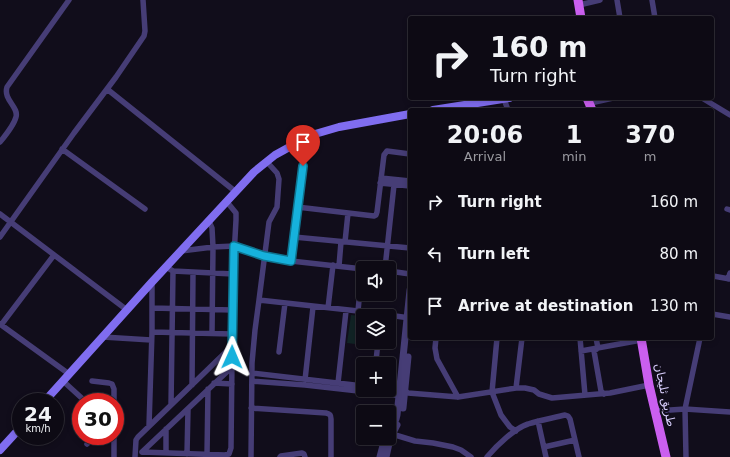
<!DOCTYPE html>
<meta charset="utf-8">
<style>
body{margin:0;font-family:"DejaVu Sans","Noto Naskh Arabic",sans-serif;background:#1b1822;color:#f1f3f6;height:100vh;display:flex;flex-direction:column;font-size:15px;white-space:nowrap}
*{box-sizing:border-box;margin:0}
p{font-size:13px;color:#9a9aa0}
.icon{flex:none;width:22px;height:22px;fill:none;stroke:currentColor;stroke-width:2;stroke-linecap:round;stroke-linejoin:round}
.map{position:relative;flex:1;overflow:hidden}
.drawer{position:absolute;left:408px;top:108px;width:306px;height:232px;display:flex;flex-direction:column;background:#0d0a14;border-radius:4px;box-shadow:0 2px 6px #0003,0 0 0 1px #2d2b34}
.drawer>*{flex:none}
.guide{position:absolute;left:408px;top:16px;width:306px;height:84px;border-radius:4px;box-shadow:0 2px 6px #0003,0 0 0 1px #2d2b34;background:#0d0a14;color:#f1f3f6;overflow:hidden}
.tools{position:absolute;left:356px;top:261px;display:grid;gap:8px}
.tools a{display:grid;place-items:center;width:40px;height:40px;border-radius:4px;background:#0d0a14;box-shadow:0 2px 6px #0003,0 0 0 1px #2d2b34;font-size:20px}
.speed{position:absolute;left:12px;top:393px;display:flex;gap:8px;font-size:20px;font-weight:700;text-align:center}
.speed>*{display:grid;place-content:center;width:52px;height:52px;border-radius:50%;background:#0d0a14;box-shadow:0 2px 6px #0003,0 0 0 1px #2d2b34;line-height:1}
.speed small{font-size:10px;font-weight:400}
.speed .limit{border:6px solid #d22;background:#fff;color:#111}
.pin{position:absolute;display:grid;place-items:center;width:34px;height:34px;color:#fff;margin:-41px -17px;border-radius:50% 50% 50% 0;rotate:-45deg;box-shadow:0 0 4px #0007}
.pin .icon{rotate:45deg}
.me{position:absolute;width:44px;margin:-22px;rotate:1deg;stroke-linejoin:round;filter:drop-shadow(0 0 3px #0008)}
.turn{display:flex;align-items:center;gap:14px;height:84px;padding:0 16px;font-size:18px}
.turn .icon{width:52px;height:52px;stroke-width:2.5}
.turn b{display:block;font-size:28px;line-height:34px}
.eta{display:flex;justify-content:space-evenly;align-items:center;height:68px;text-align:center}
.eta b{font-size:24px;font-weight:800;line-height:28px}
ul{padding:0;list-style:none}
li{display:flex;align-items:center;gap:12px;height:52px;padding:0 16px}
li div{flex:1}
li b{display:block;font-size:15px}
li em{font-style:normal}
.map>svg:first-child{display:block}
.green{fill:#112325}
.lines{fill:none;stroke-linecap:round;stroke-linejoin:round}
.minor{stroke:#463d76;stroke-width:5.5}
.tertiary{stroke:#463d76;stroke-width:7}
.secondary{stroke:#806df0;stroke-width:8}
.primary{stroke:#ca5fef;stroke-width:9}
.route-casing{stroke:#0e738f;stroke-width:10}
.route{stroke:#16b1dc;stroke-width:7}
.labels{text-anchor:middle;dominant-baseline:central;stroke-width:4;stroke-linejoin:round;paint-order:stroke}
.street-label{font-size:12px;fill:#d7cdfa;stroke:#110d1b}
</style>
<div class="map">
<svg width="730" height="457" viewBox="0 0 730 457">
<rect width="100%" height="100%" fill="#110d1b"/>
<!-- green -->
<path class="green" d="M351 315 363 316V345L347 343Z"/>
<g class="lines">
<!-- minor -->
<path class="minor" d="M617 0 620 18
M652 0 655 18
M579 5 600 0
M107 89 236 192
M702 98 730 115
M504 99 508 110
M590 105 595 102 613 98
M0 142C5 136 14 125 16 117 19 107 3 100 7 87L69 0
M62 149 145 209
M381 178 410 181
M380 183 410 186
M297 207 306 138
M727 209 730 210
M0 214 127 310
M209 221 212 228 213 247 212 333
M0 237 74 133 116 77 144 36 145 31 143 0
M294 237 410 248
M345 242 348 213
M181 251 213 247 234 246 264 256 291 261
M339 266 341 242
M166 267 173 271 233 274
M385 268 394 185
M363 269 291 261 297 207 374 216 376 215 377 212 384 155 387 151 410 154
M389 271 410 274
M713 276 730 279
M728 279 730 273
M259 300 269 222 277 207 279 179 277 173 267 162
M152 308 232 310
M328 308 333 265
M358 311 362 269
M712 314 730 317
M0 324 69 374
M1 325 54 255
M152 332 232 334
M103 337 151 340
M436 338 435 348 437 359 458 397
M497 338 492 392 501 415 510 427 516 431
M580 338 585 395
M596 338 598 348 594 351 601 391 604 394
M581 351 636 341
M279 352 285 303
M376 361 378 342
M252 373 363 386
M305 380 313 307
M63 381 86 402
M92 381 109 383 112 384 114 389V402
M252 381 305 385 403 396
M214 383 232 384
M338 383 346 311
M192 385 193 272
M516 388H525L534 390 539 394 552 398 610 393 649 385
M389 389 404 390 408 393 458 397 516 388 522 338
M171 405 173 271
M251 408 326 413C330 414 331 415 331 419V457
M656 411 685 409 730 412
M538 421 546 457
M149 426 152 332V282
M392 434 415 441 433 443 453 447 461 450 471 457
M87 444 96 436
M544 447 575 440
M142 452 232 367
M142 452 225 455
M166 453V429
M187 454 188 409
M207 455 208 389
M114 457V436
M135 457 136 440 138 437 231 347
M225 457V455L229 454 231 448 233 274 236 220V213L227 202
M251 457 252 363 255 330 259 300 358 311 410 318
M280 457 281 456 302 453 304 454 305 457
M487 457C496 446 515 428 528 424 540 420 553 418 565 415L568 416 570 419 579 457
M686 457 685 409 700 338"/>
<!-- tertiary -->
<path class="tertiary" d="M403 408 408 357
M389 430 396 419 397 415 410 290
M380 457 385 438
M386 457 390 439 397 425"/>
<!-- secondary -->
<path class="secondary" d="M433 110 509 98
M44 402 152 282 254 172 275 155 295 144 315 134 339 127 410 114
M0 450 21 427"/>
<!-- primary -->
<path class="primary" d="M578 0 581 18
M587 98 592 110
M641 338 649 385 666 457"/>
</g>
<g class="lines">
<defs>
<path id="route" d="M232 357 234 246 264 256 291 261 303 166"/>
</defs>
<!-- route casing -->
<use href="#route" class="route-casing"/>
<!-- route -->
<use href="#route" class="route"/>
</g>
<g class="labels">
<!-- street labels -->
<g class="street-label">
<text transform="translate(665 395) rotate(78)">طريق ثليجان</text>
</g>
</g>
</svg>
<div class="tools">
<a><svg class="icon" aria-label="sound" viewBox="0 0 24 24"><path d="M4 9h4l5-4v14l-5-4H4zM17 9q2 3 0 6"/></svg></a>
<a><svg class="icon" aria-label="layers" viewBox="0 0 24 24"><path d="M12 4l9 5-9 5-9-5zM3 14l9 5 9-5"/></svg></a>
<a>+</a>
<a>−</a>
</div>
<div class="speed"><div>24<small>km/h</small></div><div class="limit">30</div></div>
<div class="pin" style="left:303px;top:166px;background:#d93025"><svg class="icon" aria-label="arrive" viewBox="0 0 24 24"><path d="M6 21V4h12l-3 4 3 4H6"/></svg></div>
<svg class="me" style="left:232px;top:357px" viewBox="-20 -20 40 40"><path d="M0-17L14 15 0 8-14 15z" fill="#16b1dc" stroke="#fff" stroke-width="4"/></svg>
<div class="guide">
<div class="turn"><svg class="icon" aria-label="right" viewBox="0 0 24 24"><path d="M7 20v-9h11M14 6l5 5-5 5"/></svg><div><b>160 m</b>Turn right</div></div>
</div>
<section class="drawer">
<div class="eta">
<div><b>20:06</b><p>Arrival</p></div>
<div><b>1</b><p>min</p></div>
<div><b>370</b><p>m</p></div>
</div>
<ul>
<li><svg class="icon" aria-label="right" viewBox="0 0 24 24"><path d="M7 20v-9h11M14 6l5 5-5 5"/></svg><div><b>Turn right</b></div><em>160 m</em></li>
<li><svg class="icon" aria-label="left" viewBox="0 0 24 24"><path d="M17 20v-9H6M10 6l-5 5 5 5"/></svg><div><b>Turn left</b></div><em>80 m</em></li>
<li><svg class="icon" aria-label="arrive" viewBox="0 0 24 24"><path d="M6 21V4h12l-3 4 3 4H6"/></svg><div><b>Arrive at destination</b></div><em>130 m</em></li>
</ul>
</section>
</div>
